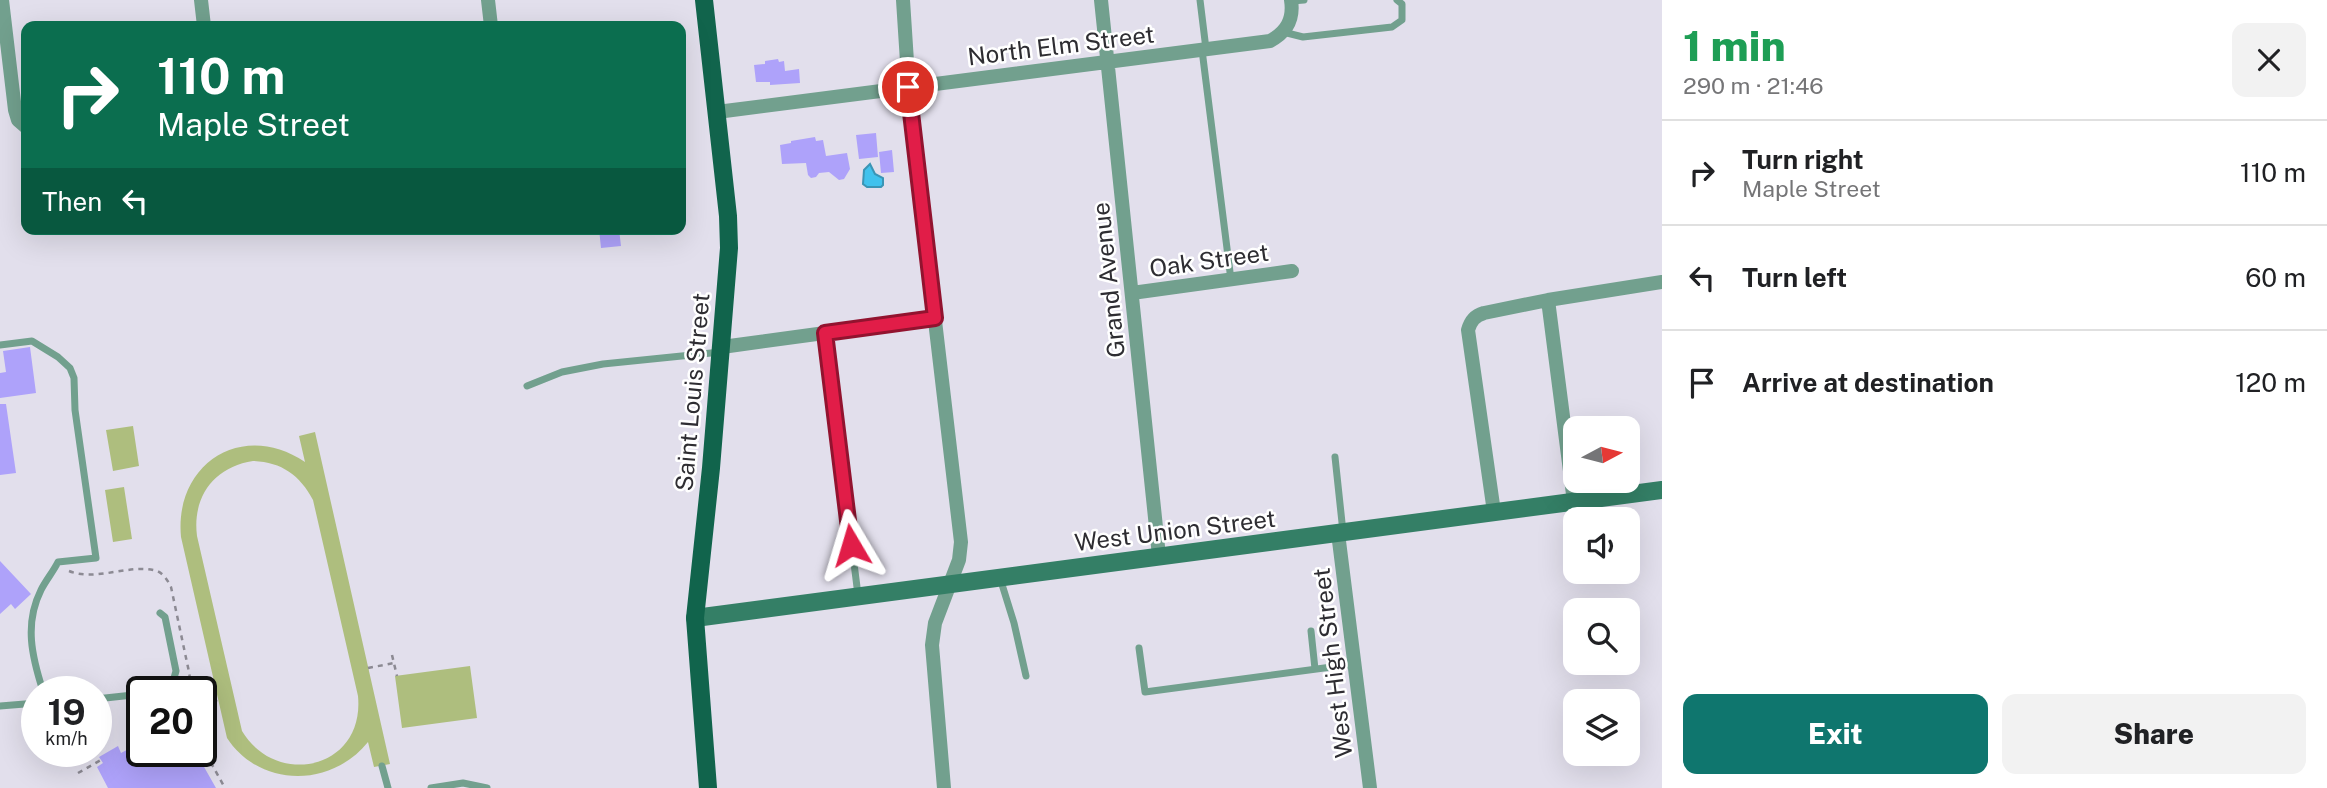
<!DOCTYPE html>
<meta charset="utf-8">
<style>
body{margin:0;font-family:"Public Sans",sans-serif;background:#f2f2f2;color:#202124;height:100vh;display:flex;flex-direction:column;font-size:26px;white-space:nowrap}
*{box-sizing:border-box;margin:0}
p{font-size:23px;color:#757577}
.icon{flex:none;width:38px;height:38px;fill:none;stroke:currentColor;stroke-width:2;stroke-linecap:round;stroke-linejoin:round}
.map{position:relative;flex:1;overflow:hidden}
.panel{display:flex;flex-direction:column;background:#fff;width:665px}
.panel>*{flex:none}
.hud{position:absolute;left:21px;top:21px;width:665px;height:214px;border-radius:14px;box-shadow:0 7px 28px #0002;background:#0b6e4f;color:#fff;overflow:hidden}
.needle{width:46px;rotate:83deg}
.tools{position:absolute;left:1563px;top:416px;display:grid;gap:14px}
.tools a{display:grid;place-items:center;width:77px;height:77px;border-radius:14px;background:#fff;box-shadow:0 7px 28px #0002;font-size:35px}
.speed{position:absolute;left:21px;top:676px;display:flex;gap:14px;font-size:35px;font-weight:700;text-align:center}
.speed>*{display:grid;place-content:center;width:91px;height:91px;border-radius:50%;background:#fff;box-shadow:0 7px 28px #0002;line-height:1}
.speed small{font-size:18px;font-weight:400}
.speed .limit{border:4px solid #111;border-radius:10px;background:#fff;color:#111}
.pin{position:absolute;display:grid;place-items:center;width:60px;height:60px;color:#fff;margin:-30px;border:4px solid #fff;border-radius:50%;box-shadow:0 2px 7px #0007}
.me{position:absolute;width:77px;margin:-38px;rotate:353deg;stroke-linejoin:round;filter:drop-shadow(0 0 5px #0008)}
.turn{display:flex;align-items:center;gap:24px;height:147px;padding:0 21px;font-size:32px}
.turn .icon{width:91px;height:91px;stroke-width:2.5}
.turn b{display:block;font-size:49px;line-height:60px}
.then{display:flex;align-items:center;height:66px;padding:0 21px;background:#0003;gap:14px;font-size:26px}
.round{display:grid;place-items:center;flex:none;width:74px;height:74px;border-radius:14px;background:#f2f2f2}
.headline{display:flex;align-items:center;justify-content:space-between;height:119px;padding:0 21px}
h1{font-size:42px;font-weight:800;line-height:52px;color:#1e9e55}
.cta{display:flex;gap:14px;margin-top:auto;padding:14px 21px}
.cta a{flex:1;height:80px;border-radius:14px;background:#0f766e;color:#fff;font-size:28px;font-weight:800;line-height:80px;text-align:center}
.cta a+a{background:#f2f2f2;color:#202124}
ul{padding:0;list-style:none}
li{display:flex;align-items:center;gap:21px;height:105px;padding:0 21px;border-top:2px solid #e0e0e0}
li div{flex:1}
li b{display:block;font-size:26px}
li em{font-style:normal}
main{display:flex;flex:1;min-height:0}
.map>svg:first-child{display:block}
.green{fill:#aebe7e;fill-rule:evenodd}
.water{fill:#41c2ed;stroke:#3b95b5;stroke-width:2}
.building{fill:#aea2fa}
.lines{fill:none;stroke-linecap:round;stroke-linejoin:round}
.path{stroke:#8c8a93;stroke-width:2.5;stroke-dasharray:5 5;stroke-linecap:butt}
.lane{stroke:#72a08e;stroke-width:7}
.street{stroke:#72a08e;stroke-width:14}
.secondary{stroke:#347f66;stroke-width:18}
.primary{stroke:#11644c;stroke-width:18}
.route-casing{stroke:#92132f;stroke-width:18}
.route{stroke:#e11d48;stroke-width:12}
.labels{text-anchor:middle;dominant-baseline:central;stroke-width:5;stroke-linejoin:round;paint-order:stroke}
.street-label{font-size:24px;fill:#2e2d32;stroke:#fff}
</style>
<main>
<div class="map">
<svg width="1662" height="788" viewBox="0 0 1662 788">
<rect width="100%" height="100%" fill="#e2dfec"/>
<!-- green -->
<path class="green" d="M133 426 139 466 113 471 106 430Z
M315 432 390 764 374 767 368 742C331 788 260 788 227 738L181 537C174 463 243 420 305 462L299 436ZM253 461C281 462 300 475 313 500L358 696C365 770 276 788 242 731L197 536C192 497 214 467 253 461Z
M124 487 132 539 113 542 105 490Z
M470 666 477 718 402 728 395 676Z"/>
<!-- water -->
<path class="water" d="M870 164 875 174 883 178V185L881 187H867L863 184 864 170Z"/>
<!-- building -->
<path class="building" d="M778 59 779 62 784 61 785 71 799 69 800 83 770 85V82H756L754 65 765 64V61Z
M876 133 878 157 859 159 856 135Z
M815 137 816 141 823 140 826 156 847 153 850 169 844 179 839 180 829 172 819 173 816 177 811 178 808 175 806 163 782 164 780 145 791 143V141Z
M892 150 894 172 881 173 879 152Z
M599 229H619L621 246 601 248Z
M30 347 36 393 0 398V373L6 372 3 351Z
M0 404H6L16 473 0 475Z
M0 561 31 594 15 609 11 604 0 614Z
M142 742V751H195L216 788H108L97 767 103 763 99 757 118 746 121 753Z"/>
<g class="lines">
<!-- path -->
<path class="path" d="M69 571C97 582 130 563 157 571 164 574 168 581 171 587L189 672 191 686 188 691
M392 655 397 676
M368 668 394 663
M201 730C209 720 207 707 217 700
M201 745 225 788
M78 773 101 760"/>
<!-- lane -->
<path class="lane" d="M1200 0 1206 49
M1292 1 1304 0
M1283 32 1303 37 1392 27 1402 20V4L1397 0
M1202 50 1231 280
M825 333 858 595
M0 345 32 341 58 357 70 368 74 378 75 410 96 558 58 562C53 572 46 580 41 590 24 624 32 657 43 691
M527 386 562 372 603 364 721 352
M1335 457 1343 532
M1000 578 1014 623 1026 676
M1311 631 1315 669
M1139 648 1145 692 1354 664
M158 691 172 685 176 671 165 617 160 613
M96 699 142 694
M0 706 37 703
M382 766 388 788
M431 788 463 783 487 788"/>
<!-- street -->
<path class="street" d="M2 0 15 110 18 120 26 127
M201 0 204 26
M488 0 491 26
M903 0 910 108 961 542 959 560 935 623 932 645 944 788
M1101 0 1159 556
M717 112 1270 41C1287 32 1294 19 1291 0
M1132 293 1292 271
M1548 300 1574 502
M722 347 935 318
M1494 512 1468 330C1471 320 1475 316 1484 313L1548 300 1662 282
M1338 533 1370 788"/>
<!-- secondary -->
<path class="secondary" d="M695 618 1662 490"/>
<!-- primary -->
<path class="primary" d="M704 0 728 216 729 248 711 468 695 618 708 788"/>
</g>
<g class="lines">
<defs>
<path id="route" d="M851 545 825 333 935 318 908 87"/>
</defs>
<!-- route casing -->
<use href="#route" class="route-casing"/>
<!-- route -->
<use href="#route" class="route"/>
</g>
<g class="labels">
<!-- street labels -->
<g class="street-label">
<text transform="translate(1061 45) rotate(-7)">North Elm Street</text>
<text transform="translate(1209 260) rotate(-8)">Oak Street</text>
<text transform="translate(1108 280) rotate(-96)">Grand Avenue</text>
<text transform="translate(692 392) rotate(-85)">Saint Louis Street</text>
<text transform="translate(1175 530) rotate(-7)">West Union Street</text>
<text transform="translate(1332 663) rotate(-97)">West High Street</text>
</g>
</g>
</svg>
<div class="tools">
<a><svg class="needle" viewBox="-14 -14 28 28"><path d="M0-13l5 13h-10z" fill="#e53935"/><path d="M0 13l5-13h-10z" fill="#757577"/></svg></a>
<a><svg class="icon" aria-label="sound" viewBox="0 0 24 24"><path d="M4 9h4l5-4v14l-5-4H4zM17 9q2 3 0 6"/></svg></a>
<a><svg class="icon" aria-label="search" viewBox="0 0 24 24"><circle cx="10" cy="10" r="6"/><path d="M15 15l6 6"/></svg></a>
<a><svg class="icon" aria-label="layers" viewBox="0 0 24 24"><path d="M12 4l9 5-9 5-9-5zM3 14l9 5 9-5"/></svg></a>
</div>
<div class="speed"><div>19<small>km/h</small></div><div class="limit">20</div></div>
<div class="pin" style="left:908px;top:87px;background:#d93025"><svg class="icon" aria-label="arrive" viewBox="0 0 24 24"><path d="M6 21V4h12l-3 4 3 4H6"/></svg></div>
<svg class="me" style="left:851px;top:545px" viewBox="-20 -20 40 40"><path d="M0-17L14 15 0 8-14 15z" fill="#e11d48" stroke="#fff" stroke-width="4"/></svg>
<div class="hud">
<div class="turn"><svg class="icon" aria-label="right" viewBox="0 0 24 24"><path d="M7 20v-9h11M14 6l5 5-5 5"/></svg><div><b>110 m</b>Maple Street</div></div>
<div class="then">Then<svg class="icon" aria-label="left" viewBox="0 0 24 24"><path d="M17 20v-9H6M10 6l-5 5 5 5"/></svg></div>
</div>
</div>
<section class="panel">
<div class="headline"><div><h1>1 min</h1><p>290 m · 21:46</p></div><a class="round"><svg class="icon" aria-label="close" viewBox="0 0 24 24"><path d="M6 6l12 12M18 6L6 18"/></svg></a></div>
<ul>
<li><svg class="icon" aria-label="right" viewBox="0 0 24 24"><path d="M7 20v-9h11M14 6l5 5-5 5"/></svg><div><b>Turn right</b><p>Maple Street</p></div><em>110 m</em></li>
<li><svg class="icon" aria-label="left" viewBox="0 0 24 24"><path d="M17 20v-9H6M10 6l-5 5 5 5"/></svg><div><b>Turn left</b></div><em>60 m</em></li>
<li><svg class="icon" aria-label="arrive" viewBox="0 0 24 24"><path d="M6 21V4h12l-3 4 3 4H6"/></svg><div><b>Arrive at destination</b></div><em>120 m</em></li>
</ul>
<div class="cta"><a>Exit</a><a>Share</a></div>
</section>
</main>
